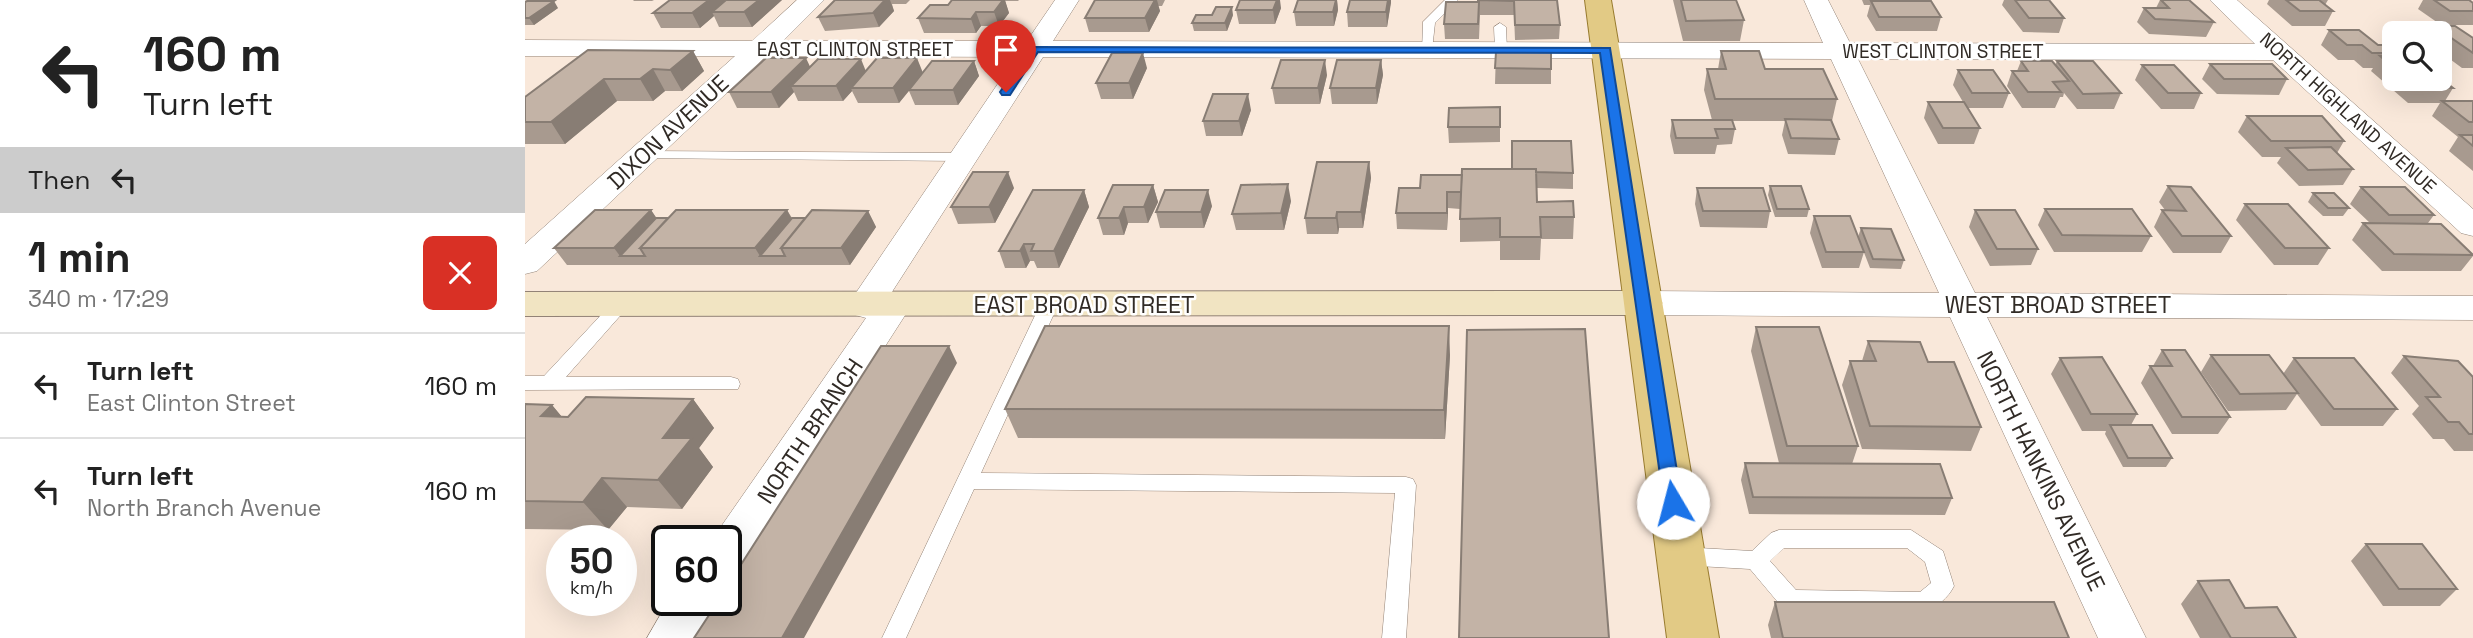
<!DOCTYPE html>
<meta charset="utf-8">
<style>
body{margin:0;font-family:"Space Grotesk",sans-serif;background:#f2f2f2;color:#222;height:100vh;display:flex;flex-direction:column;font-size:26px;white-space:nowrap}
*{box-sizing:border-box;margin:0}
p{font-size:23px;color:#767676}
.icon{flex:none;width:38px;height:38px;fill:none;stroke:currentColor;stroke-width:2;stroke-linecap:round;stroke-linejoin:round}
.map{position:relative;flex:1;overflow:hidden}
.panel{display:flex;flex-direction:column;background:#fff;width:525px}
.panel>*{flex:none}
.top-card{background:#fff;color:#222;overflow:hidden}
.fabs{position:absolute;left:1857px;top:21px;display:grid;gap:14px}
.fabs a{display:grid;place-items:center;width:70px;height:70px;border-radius:10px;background:#fff;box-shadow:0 7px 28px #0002;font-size:35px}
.speed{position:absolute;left:21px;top:525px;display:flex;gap:14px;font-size:35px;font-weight:700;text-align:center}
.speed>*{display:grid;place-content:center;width:91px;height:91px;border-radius:50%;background:#fff;box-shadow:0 7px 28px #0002;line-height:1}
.speed small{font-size:18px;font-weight:400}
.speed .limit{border:4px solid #111;border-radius:10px;background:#fff;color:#111}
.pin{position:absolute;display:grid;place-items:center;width:60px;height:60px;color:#fff;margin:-72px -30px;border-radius:50% 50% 50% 0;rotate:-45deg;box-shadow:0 0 7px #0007}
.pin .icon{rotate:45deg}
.me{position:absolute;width:77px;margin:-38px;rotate:352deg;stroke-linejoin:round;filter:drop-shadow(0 0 5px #0008)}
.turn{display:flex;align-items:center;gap:24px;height:147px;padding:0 28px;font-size:32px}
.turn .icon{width:91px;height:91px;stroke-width:2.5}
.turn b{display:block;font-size:49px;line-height:60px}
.then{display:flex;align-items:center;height:66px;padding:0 28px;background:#0003;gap:14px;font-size:26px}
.round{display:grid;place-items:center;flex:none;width:74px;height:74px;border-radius:10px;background:#f2f2f2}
.head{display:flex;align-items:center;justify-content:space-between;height:119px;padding:0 28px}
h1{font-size:42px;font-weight:700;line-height:52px}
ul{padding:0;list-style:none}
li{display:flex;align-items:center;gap:21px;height:105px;padding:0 28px;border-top:2px solid #e0e0e0}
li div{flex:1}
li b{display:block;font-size:26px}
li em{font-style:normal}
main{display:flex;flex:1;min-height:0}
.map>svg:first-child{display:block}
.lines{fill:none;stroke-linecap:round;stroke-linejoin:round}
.lane-casing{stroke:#928276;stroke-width:1}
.street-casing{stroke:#928276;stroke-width:1}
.secondary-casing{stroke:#928276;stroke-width:2}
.primary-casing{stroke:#987b2e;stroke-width:2}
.lane{fill:#fff;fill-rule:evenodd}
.street{fill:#fff;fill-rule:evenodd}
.secondary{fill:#f1e4c2;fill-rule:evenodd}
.primary{fill:#e2ca85;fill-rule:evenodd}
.wall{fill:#a89a8f}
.shaded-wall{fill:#887d74}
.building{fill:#c3b3a6;stroke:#887d74;stroke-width:2}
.route{fill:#1a73e8;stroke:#114b97;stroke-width:2}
.labels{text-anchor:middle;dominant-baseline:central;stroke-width:5;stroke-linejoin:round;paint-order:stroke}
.far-street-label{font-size:19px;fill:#312b26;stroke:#fff}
.street-label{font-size:23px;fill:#312b26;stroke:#fff}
</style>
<main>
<section class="panel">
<div class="top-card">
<div class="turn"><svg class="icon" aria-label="left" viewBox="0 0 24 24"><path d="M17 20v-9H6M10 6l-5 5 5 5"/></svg><div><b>160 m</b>Turn left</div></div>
<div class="then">Then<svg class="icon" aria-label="left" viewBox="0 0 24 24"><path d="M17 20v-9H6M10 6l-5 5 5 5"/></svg></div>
</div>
<div class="head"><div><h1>1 min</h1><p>340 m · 17:29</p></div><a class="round" style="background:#d93025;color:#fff"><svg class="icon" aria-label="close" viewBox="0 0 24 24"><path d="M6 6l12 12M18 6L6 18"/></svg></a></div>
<ul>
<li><svg class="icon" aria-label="left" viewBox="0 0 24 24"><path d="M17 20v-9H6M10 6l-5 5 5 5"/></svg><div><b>Turn left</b><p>East Clinton Street</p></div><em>160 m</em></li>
<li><svg class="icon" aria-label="left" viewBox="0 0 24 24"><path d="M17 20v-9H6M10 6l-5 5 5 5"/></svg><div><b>Turn left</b><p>North Branch Avenue</p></div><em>160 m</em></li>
</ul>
</section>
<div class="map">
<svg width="1948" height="638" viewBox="0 0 1948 638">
<rect width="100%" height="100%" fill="#f9e8da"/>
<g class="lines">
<defs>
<path id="lane" d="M920 0H933L910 23 907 50 897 53 898 22Z
M975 23 981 27 982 50 976 54 970 50 969 27Z
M118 151 437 153 444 157 437 161 113 158V152Z
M96 298 102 300 105 304 102 308 41 377H206L213 379 215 384 213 389 0 390V376H19L90 300Z
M524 299 533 305 456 473 881 477 888 479 891 485 881 638H857L870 493 449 489 381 638H357L515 305Z
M1254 530H1386L1418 551 1429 586C1424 597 1411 608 1399 612L1265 610 1257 607 1225 569 1156 565 1148 562 1145 556 1148 550 1156 547 1227 551 1246 533ZM1259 548H1382L1400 562 1406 583 1395 592 1271 590 1245 561Z"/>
<path id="street" d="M272 0H299L258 41H502L530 0H554L528 41 1298 43 1279 0H1303L1325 43 1730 44 1685 0H1712L1948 209V236L1936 233 1748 60 1333 59 1450 293 1948 296V320L1462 317 1621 638H1573L1425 317 1119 315 1106 311 1101 303 1106 295 1119 291 1414 293 1306 59 518 57 365 295 381 298 386 306 217 569 201 575V541H186L341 318 327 314 322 306 491 57 241 56 12 271 0 274V244L210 56H0V40L227 41Z
M144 600H195L173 638H122Z"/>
<path id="secondary" d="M1119 291 1132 294 1138 303 1132 312 1119 315 0 316V292Z"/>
<path id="primary" d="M1060 0H1086L1194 638H1142Z"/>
</defs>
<!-- lane casing -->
<use href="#lane" class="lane-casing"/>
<!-- street casing -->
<use href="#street" class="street-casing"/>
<!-- secondary casing -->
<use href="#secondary" class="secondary-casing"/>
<!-- primary casing -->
<use href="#primary" class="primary-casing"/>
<!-- lane -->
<use href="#lane" class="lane"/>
<!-- street -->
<use href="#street" class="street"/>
<!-- secondary -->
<use href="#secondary" class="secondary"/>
<!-- primary -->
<use href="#primary" class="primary"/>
</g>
<!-- wall -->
<path class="wall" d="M108 0H129L127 1H109Z
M257 0 227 27H194L189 16 175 28H136L128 13Z
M310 0H385L381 4H367L369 11 354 27 300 31 293 17Z
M427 0H494L493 1H480L484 13 474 26H456L451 33H399L393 18 423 5Z
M570 0H640L637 6H633L635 11 624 32H564L560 18Z
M773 0H812L813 10 809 26H771L769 12Z
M825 0H866L862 27H823L822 12Z
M952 0H1032L1035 25 1034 39 990 40 989 15H955L954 39H920L919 24 952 2Z
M1148 0H1211L1219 20 1215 41H1158Z
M1337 0H1392L1391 1 1416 17 1412 31H1351L1342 16 1345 5H1339Z
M1479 0H1524L1539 18 1534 33 1498 32 1477 5Z
M1635 0H1664L1689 22 1681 37 1624 34 1612 22 1619 8H1631Z
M1744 0H1803L1800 5 1808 11 1800 26H1767L1742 4Z
M1898 0H1944L1948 3V25H1916L1893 9Z
M0 2 33 8 9 25H0Z
M756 8 750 24H714L711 10Z
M708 15 702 31H669L667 23Z
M1909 26 1948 38V68H1937L1914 51V33H1905Z
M1804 30 1853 45H1869V79H1914L1928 88 1920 101H1948V171L1924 151 1933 137 1907 116 1915 103H1883L1846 71 1848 68H1838L1829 60H1813L1796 45Z
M168 51 179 71 157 91H140L128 101H92L40 144H0V97Z
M1196 51 1312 99 1307 121 1314 139 1310 155 1263 154 1257 135 1260 121H1207L1210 129 1207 144 1192 145 1190 154H1149L1145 136 1147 120H1187L1179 90 1182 69H1193Z
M971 52 1026 69V84H970Z
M856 60 858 75 852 104H807L805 88Z
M449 61 454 76 433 105H390L384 91 374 103H333L327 91 318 101H273L269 92 254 108H212L204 92 285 66 341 71 398 72Z
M1496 61 1530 65 1532 61 1596 93 1589 109H1552L1539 93 1538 97H1535L1530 108H1497L1482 86 1487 71H1492Z
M1685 64 1762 79 1754 95 1692 94 1677 79Z
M1617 65 1676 93 1669 109H1636L1610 80Z
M622 68 608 99H576L571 83Z
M1433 70 1484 93 1478 108H1443L1455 128 1449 144H1413L1399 118 1403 102H1438L1428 85Z
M802 75 795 104H750L747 88Z
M975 107V142L924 143 923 127Z
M726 110 717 136H681L678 121Z
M1722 116 1819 141 1812 153 1828 169 1818 185 1774 186 1752 163 1756 157H1737L1713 132Z
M844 162 846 178 838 228H814L813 234H782L780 218Z
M937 169 1048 173V189L1012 188V202L1049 217 1048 239H1016L1015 260H975V241L935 242V209L923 208 922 230 872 229 871 213 895 188 937 175Z
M628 185 633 202 623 223H603L599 235H578L573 218Z
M1245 186 1284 209 1282 217H1250L1243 195Z
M1643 186 1706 236 1696 253H1648L1629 227 1637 210H1640L1634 202Z
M1836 187 1909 215 1903 223 1948 254V256L1936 271H1857L1827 240 1838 223H1845L1825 204Z
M489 188 470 223 433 224 426 207Z
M1172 188 1245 211 1242 228 1175 227 1170 204Z
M559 190 564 207 534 268H512L509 261H505L501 268H480L474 251Z
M1788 193 1824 208 1818 216H1798L1783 202Z
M766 201 759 230H711L707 214Z
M1720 204 1804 248 1793 265H1749L1711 220Z
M687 206 679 228H635L631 212Z
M1520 209 1626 236 1617 252H1529L1513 225Z
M126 210 131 218 262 210 267 218H280L343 211 351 227 325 265H42L29 248Z
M1450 210 1513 249 1506 265 1465 266 1444 227Z
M1289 216 1339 252 1334 268H1297L1285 233Z
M1336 228 1379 260 1376 269 1345 268 1333 237Z
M1231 327 1333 446 1327 464 1427 498 1420 515 1224 514 1216 480 1220 463H1254L1226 351Z
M1343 341 1403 362 1456 427 1446 451 1337 449 1317 385 1325 361H1337Z
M1637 350 1705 417 1693 434H1647L1616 383 1625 366H1628Z
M925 355 920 439 493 438 480 409Z
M1686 355 1758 374 1769 358 1872 409 1858 426H1796L1772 394 1761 410 1703 411 1676 372Z
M1879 356 1948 377V451H1929L1919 439H1908L1887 414 1894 406 1866 373Z
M1535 358 1612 414 1606 425 1647 458 1641 467H1598L1580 434 1581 431H1557L1526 374Z
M168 399 189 428 174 448 188 467 157 509 102 507 83 530 0 529V404L27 405 37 417H43Z
M1841 544 1932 589 1915 606H1858L1826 561Z
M1673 581 1720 608 1771 638H1675L1656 604Z
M1250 602 1544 638H1246L1243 625Z"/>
<!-- shaded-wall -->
<path class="shaded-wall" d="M184 0H202L187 12 189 16 175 28 167 13Z
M234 0H257L227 27 219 12Z
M360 0H365L369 11 354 27 348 13Z
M478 0H480L484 13 474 26 469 12Z
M630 0H632L635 11 624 32 620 18Z
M752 0H755L756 8 750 24 748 10Z
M811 0H812L813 10 809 26 808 12Z
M863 0H866V3L862 27 861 12Z
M29 1 33 8 9 25 4 18Z
M707 7 708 15 702 31 700 23Z
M451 12 456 26 451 33 446 19Z
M168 51 179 71 157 91 145 70Z
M618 53 622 68 608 99 604 83Z
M281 58 288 73 266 86 269 92 254 108 246 92Z
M392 58 398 73 374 103 368 88Z
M336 59 342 74 326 88 327 91 318 101 311 86Z
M800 60 802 75 795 104 793 88Z
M856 60 858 75 852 104 851 88Z
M449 61 454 76 433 105 428 90Z
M128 69 140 91 128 101 115 79Z
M79 79 92 101 40 144 26 122Z
M723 94 726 110 717 136 714 121Z
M844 162 846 178 838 228 836 212Z
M483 172 489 188 470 223 464 207Z
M763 184 766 201 759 230 756 213Z
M628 185 633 202 623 223 619 207Z
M559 190 564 207 534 268 529 251Z
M683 190 687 206 679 228 676 212Z
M922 192 923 208 922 230Z
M599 207 603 223 599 235 594 218Z
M126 210 137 226 95 256 89 248Z
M262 210 271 227 235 256 230 248Z
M343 211 351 227 325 265 316 248Z
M812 212 814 228 813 234 811 218Z
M499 244 505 261 501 268 495 251Z
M924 326 925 355 920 439 919 410Z
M424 346 432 363 279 638H257Z
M168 399 189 428 174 448 188 467 157 509 133 480 138 438Z
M27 405 51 434 16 416Z
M77 478 102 507 83 530 58 502Z"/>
<!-- building -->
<path class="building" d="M145 0H184L167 13H128Z
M201 0H234L219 12H187Z
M310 0H360L348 13 293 17Z
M427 0H478L469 12H451L446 19 393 18 405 5H423Z
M570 0H630L620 18H560Z
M715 0H752L748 10H711Z
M773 0H811L808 12H769Z
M825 0H863L861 12H822Z
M952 0H1032L1035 25H990L989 1Z
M1156 0H1211L1219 20 1161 21Z
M1490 0H1524L1539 18H1504Z
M1636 0H1664L1689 22 1630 19 1619 8H1644Z
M1761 0H1794L1808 11H1775Z
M1909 0H1944L1948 3V11H1925Z
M2 1H29L4 18H0V2Z
M1346 1H1406L1416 17H1354Z
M921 2H954L953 24H919Z
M691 7H707L700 23H667L671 15H687Z
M1909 26H1930L1948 38V53Z
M1804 30H1834L1853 45H1869V53H1847L1837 45H1822Z
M63 50 168 51 145 70 128 69 115 79H79L26 122H0V97Z
M1196 51H1234L1240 69H1298L1312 99H1190L1182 69H1201Z
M971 52H1026V69L970 68Z
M587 53H618L604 83H571Z
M1855 56 1869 57V68Z
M241 58H281L246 92H204Z
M352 58H392L368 88H326Z
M293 59H336L311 86H266Z
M756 60H800L793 88H747Z
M812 60H856L851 88H805Z
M407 61H449L428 90H384Z
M1496 61H1527L1544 81 1528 82 1536 92H1503L1487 71H1503Z
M1532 61H1568L1596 93 1558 94Z
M1685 64H1747L1762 79H1699Z
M1617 65H1649L1676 93H1643Z
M1433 70H1468L1484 93H1447Z
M1914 77 1928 88 1893 87 1882 79H1914Z
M688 94H723L714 121H678Z
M1917 101H1948V122H1944Z
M1403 102H1439L1455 128H1418Z
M975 107V127H923L924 108Z
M1722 116H1797L1819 141H1746Z
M1260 119 1306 120 1314 139 1266 138Z
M1147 120H1207L1210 129H1190L1193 138H1151Z
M1935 135H1948V146Z
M987 141H1046L1048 173 1011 172V169H987Z
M1806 147 1828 169 1783 170 1761 148Z
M792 162H844L836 212H812L811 218H780Z
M937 169H1011L1012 202 1048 201 1049 217H1015L1016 237H975V218L935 219Z
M448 172H483L464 207H426Z
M896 175H937L936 192H922V213H871L874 188H895Z
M763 184 756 213 707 214 716 185Z
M588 185H628L619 207H599L594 218H573Z
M1245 186H1276L1284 209H1252Z
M1643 186 1666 187 1706 236H1657L1637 210 1661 211Z
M1836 187H1880L1909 215H1864Z
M1172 188H1238L1245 211H1178Z
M508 190H559L529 251H506L509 244H499L495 251H474Z
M640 190H683L676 212H631Z
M1788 193H1809L1824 208H1803Z
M1720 204H1763L1804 248H1760Z
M1520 209H1607L1626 236 1537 235Z
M70 210H126L89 248H29Z
M151 210H262L230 248H115Z
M287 210 343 211 316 248H256Z
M1450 210H1490L1513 249H1472Z
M1289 216H1325L1339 252H1301Z
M131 218H143L115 248 120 256H95Z
M267 218H280L256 248 260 256H235Z
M1838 223 1916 224 1948 255 1869 254Z
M1336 228 1366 229 1379 260 1348 259Z
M520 326H924L919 410 480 409Z
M1231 327H1294L1333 446H1262Z
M1060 329 1084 638H934L942 330Z
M1343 341 1395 342 1403 362H1429L1456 427 1345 426 1325 361H1351Z
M356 346H424L257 638H169L194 600H201V588Z
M1637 350H1660L1705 417H1657L1625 366H1647Z
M1686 355H1744L1773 393 1715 394Z
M1879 356 1933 361 1948 377V434H1944L1934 422H1923L1901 397H1915Z
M1577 357 1612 414H1566L1535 358Z
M1769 358H1829L1872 409H1809Z
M61 397 168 399 138 438H167L133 480 77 478 58 502 0 501V404L27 405 16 416 43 417Z
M1585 425H1627L1647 458H1603Z
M1220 463 1415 464 1427 498 1228 497Z
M1841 544H1897L1932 589H1874Z
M1704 580 1720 608 1752 607 1771 638H1706L1673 581Z
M1250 602H1529L1544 638H1258Z"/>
<!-- route -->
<path class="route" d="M506 47 1085 48 1157 503 1155 508H1141L1139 503 1075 53 513 52 485 95H477L475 92Z"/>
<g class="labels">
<!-- far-street labels -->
<g class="far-street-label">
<text x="330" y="49">EAST CLINTON STREET</text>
<text x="1418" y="51">WEST CLINTON STREET</text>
<text transform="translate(1823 113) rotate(42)">NORTH HIGHLAND AVENUE</text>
</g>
<!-- street labels -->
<g class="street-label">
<text transform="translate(143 132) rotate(-43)">DIXON AVENUE</text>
<text x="559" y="305">EAST BROAD STREET</text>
<text x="1533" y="305">WEST BROAD STREET</text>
<text transform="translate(285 431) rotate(-56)">NORTH BRANCH</text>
<text transform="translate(1516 471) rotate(64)">NORTH HANKINS AVENUE</text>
</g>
</g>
</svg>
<div class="fabs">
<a><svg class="icon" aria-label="search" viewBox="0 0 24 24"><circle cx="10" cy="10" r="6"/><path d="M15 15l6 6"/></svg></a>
</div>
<div class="speed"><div>50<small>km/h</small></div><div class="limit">60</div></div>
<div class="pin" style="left:481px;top:92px;background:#d93025"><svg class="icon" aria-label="arrive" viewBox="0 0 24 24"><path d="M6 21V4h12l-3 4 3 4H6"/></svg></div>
<svg class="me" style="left:1148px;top:503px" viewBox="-20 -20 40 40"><circle r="19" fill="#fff"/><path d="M0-13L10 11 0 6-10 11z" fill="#1a73e8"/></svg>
</div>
</main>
